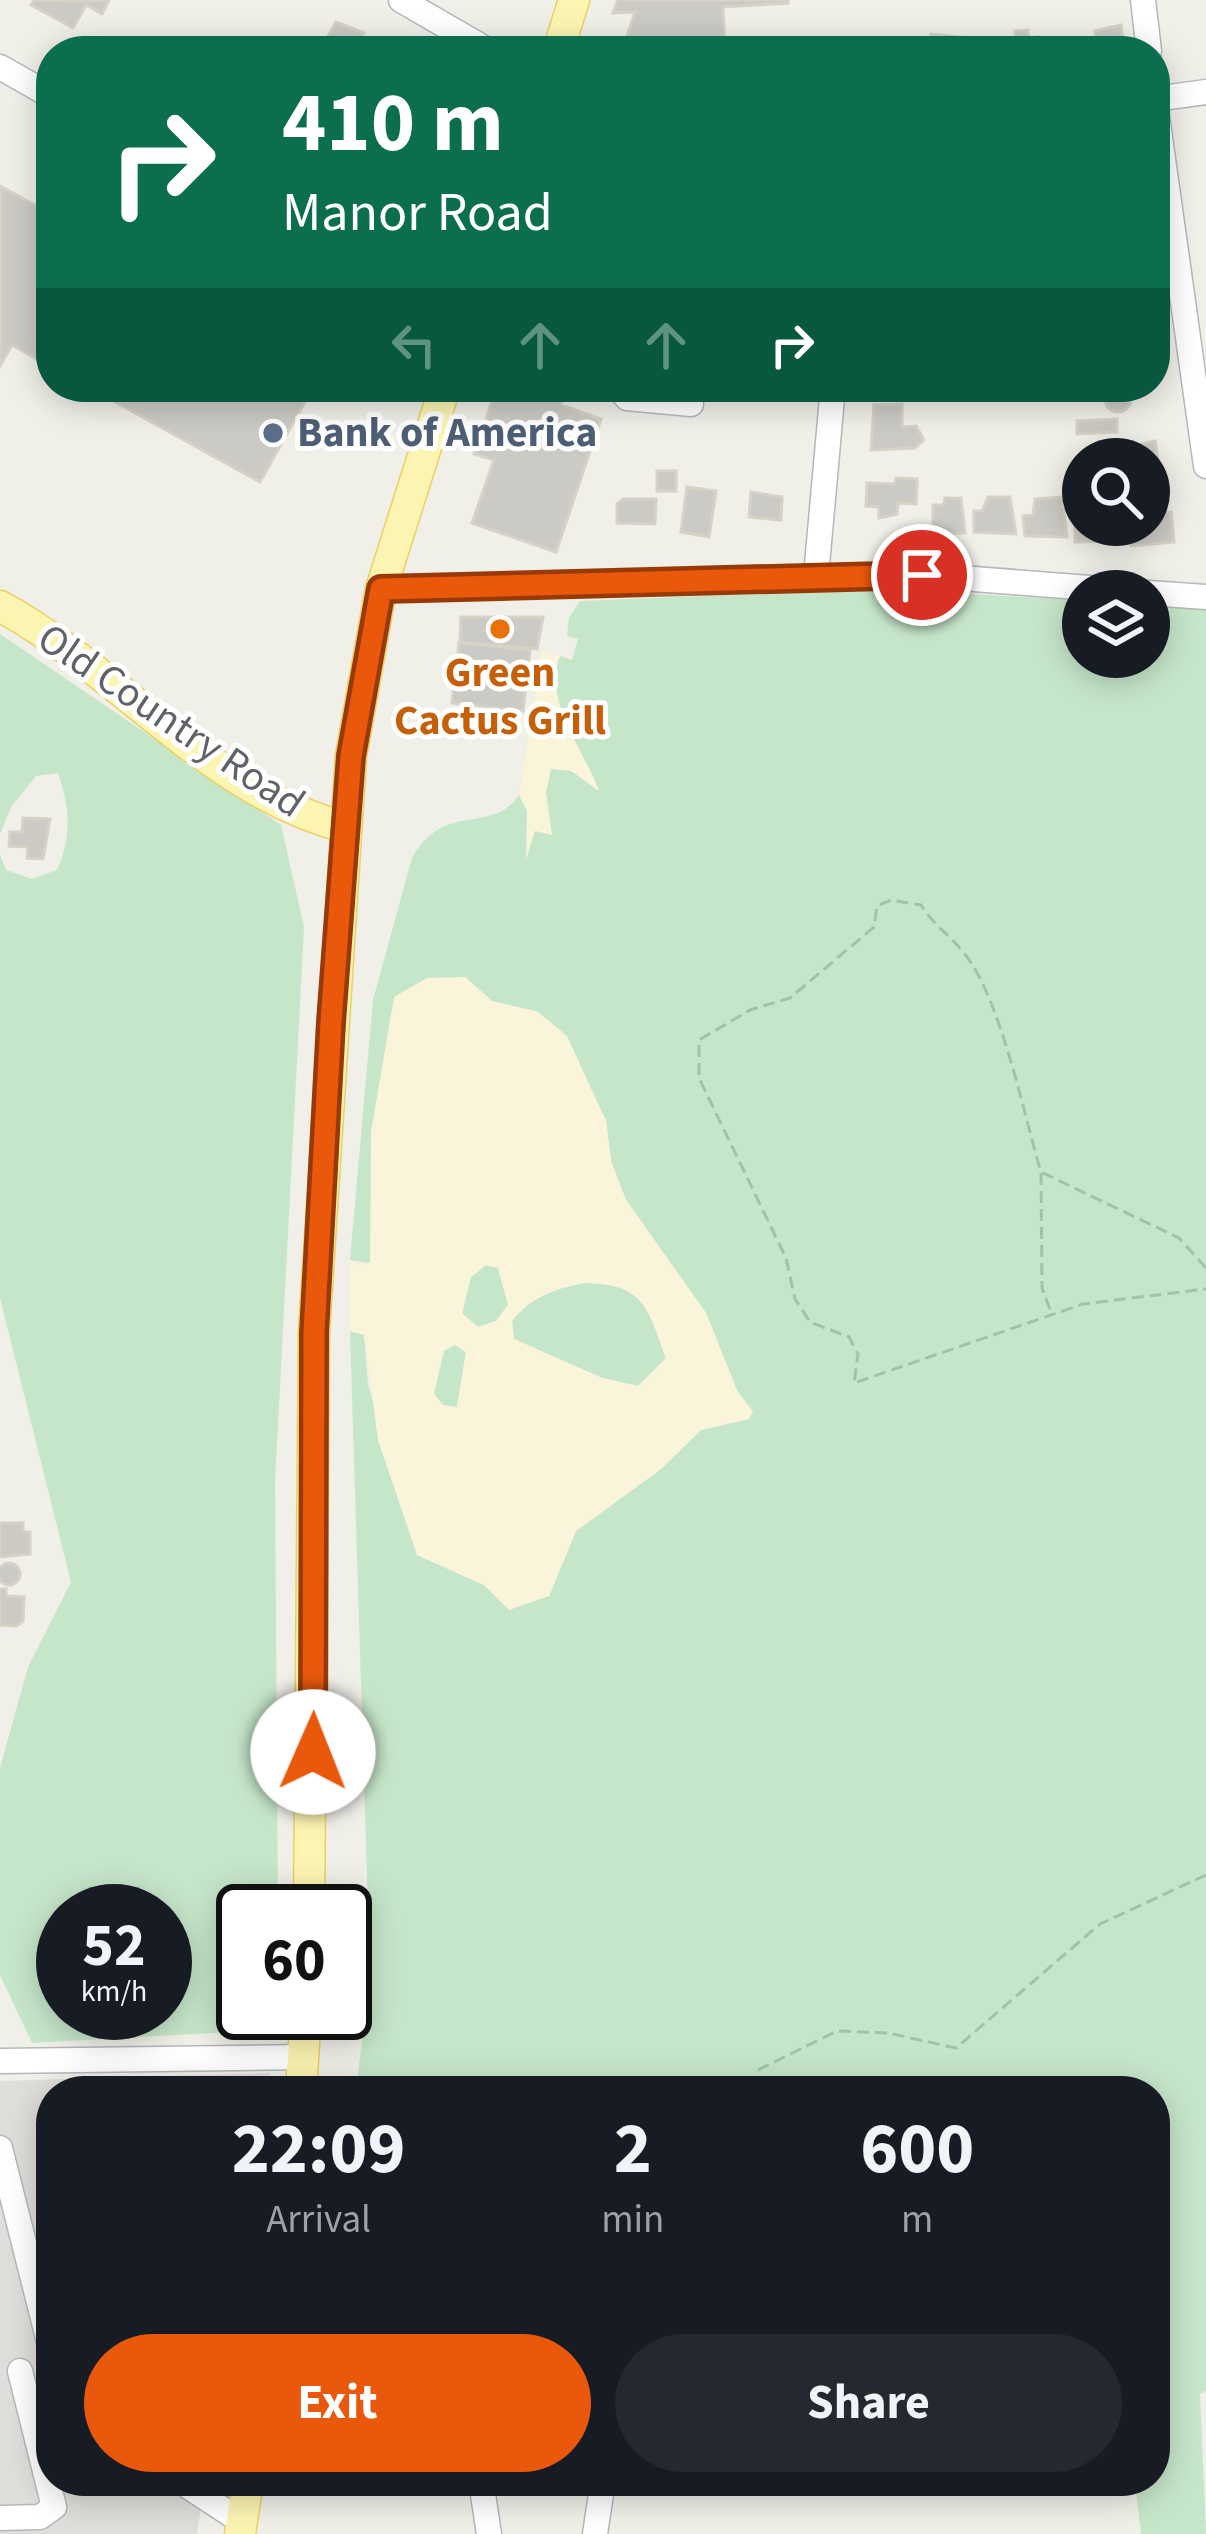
<!DOCTYPE html>
<style>
body{margin:0;font-family:"Source Sans 3",sans-serif;background:#242831;color:#f1f3f6;height:100vh;display:flex;flex-direction:column;font-size:45px;white-space:nowrap}
*{box-sizing:border-box;margin:0}
p{font-size:39px;color:#9ea1a6}
.icon{flex:none;width:66px;height:66px;fill:none;stroke:currentColor;stroke-width:2;stroke-linecap:round;stroke-linejoin:round}
.map{position:relative;flex:1;overflow:hidden}
.sheet{position:absolute;left:36px;top:2076px;width:1134px;height:420px;display:flex;flex-direction:column;background:#171b24;border-radius:48px;box-shadow:0 6px 30px #0003}
.sheet>*{flex:none}
.guide{position:absolute;left:36px;top:36px;width:1134px;height:366px;border-radius:48px;box-shadow:0 6px 30px #0003;background:#0b6e4f;color:#fff;overflow:hidden}
.controls{position:absolute;left:1062px;top:438px;display:grid;gap:24px}
.controls a{display:grid;place-items:center;width:108px;height:108px;border-radius:50%;background:#171b24;box-shadow:0 6px 30px #0003;font-size:60px}
.speed{position:absolute;left:36px;top:1884px;display:flex;gap:24px;font-size:60px;font-weight:700;text-align:center}
.speed>*{display:grid;place-content:center;width:156px;height:156px;border-radius:50%;background:#171b24;box-shadow:0 6px 30px #0003;line-height:1}
.speed small{font-size:30px;font-weight:400}
.speed .limit{border:6px solid #111;border-radius:18px;background:#fff;color:#111}
.pin{position:absolute;display:grid;place-items:center;width:102px;height:102px;color:#fff;margin:-51px;border:6px solid #fff;border-radius:50%;box-shadow:0 3px 12px #0007}
.me{position:absolute;width:132px;margin:-66px;rotate:1deg;stroke-linejoin:round;filter:drop-shadow(0 0 9px #0008)}
.turn{display:flex;align-items:center;gap:42px;height:252px;padding:0 48px;font-size:54px}
.turn .icon{width:156px;height:156px;stroke-width:2.5}
.turn b{display:block;font-size:84px;line-height:102px}
.lanes{display:flex;align-items:center;height:114px;padding:0 48px;background:#0003;justify-content:center;gap:60px;direction:ltr}
.lanes .off{opacity:.35}
.eta{display:flex;justify-content:space-evenly;align-items:center;height:204px;text-align:center}
.eta b{font-size:72px;font-weight:700;line-height:84px}
.action{display:flex;gap:24px;margin-top:auto;padding:24px 48px}
.action a{flex:1;height:138px;border-radius:72px;background:#ea580c;color:#fff;font-size:48px;font-weight:700;line-height:138px;text-align:center}
.action a+a{background:#242831;color:#f1f3f6}
.map>svg:first-child{display:block}
.industrial{fill:#e0deda}
.green{fill:#c6e6c9;fill-rule:evenodd}
.sand{fill:#faf4da;fill-rule:evenodd}
.building{fill:#cccac4;stroke:#d5d2c6;stroke-width:3}
.lines{fill:none;stroke-linecap:round;stroke-linejoin:round}
.minor-casing{stroke:#b5b7bc;stroke-width:27}
.major-casing{stroke:#ecd066;stroke-width:33}
.path{stroke:#9ec5ac;stroke-width:3;stroke-dasharray:12 6;stroke-linecap:butt}
.minor{stroke:#fff;stroke-width:24}
.major{stroke:#fcf5b2;stroke-width:30}
.route-casing{stroke:#983908;stroke-width:30}
.route{stroke:#ea580c;stroke-width:21}
.service-dot{fill:#5c6f8a;stroke:#fff;stroke-width:4.5}
.food-dot{fill:#e8710a;stroke:#fff;stroke-width:4.5}
.labels{text-anchor:middle;dominant-baseline:central;stroke-width:10;stroke-linejoin:round;paint-order:stroke}
.service-label{font-size:42px;font-weight:bold;fill:#4e5e75;stroke:#fff;text-anchor:start}
.food-label{font-size:42px;font-weight:bold;fill:#c56008;stroke:#fff}
.street-label{font-size:42px;fill:#5f6267;stroke:#fff}
</style>
<div class="map">
<svg width="1206" height="2534" viewBox="0 0 1206 2534">
<rect width="100%" height="100%" fill="#f0efe8"/>
<!-- industrial -->
<path class="industrial" d="M270 2073 267 2091H51V2481H205L197 2534H0V2081Z"/>
<!-- green -->
<path class="green" d="M874 589 1083 600V657H1149V606L1206 610V2391L1200 2394 1206 2534H1141L1135 2481H1155V2091H356L370 1972 350 1331 364 1334 368 1384 417 1555 484 1585 501 1599 549 1596 576 1531 661 1469 701 1430 748 1419 706 1313 626 1200 611 1161 606 1120 538 1012 492 1001 465 977 372 1230 370 1263 350 1260 373 1000 412 858C444 800 493 835 519 795L541 650 572 660 578 639 567 636 569 618 580 601Z
M0 634 281 825 304 927 275 1482 278 1911H243V2013H256L249 2031 32 2043 0 1975V1768L28 1667 71 1582 0 1298V855L6 870 32 879 57 870C72 837 70 807 58 773L36 776 11 807 0 834ZM63 1911H165V2013H63Z
M486 1265 498 1268 508 1305 496 1321 478 1327 462 1314 471 1277Z
M584 1283C644 1284 647 1306 666 1358L638 1386 602 1378 514 1339 512 1321C529 1298 556 1288 584 1283Z
M455 1345 466 1352 457 1407 443 1405 434 1394 444 1351Z"/>
<!-- sand -->
<path class="sand" d="M541 650 560 656C542 700 585 751 599 791L571 771 551 769 546 793 552 835 535 831 526 860 527 811 519 795Z
M465 977 492 1001 538 1012 567 1036 606 1121 611 1161 626 1200 706 1313 737 1390 753 1412 749 1419 701 1430 661 1469 576 1531 549 1596 509 1610 484 1585 417 1555 378 1440 364 1335 350 1331V1260L361 1266 370 1262 371 1132 394 997 427 978ZM486 1265 498 1268 508 1305 496 1321 478 1327 462 1313 471 1277ZM584 1283C644 1284 648 1306 666 1358L639 1386 602 1378 514 1339 512 1321C529 1298 556 1288 584 1283ZM455 1345 466 1352 457 1407 443 1405 434 1394 443 1351Z"/>
<!-- building -->
<path class="building" d="M34 0 87 1 109 0 102 14 86 5 73 28 31 5Z
M618 0H788V3L723 7 725 51H622L635 12 613 13Z
M336 22 364 33 361 37 369 41 364 51H339L324 43Z
M1121 25 1124 51H1098L1095 31Z
M1028 30 1029 38 1038 37 1039 51H1005L1004 41H1016L1015 31Z
M931 34 969 38 967 51H929Z
M0 186 51 214V231L39 252 51 259V367L12 345 0 366Z
M1105 399a13 13 0 1 1 26 0a13 13 0 1 1-26 0Z
M88 387H283L306 400 260 482Z
M518 387 565 395 561 405 601 419 556 552 472 523 494 460 474 454 495 392 514 399Z
M902 404V427L916 426 924 440 915 448 871 450 874 405Z
M1117 419V432L1077 434V421Z
M1155 441 1162 483 1149 484V459H1123V448Z
M657 471H676V491H657Z
M896 478 917 479 916 504 898 503 897 514 879 518V507L866 506 867 483 895 484Z
M687 487 716 491 709 537 681 532Z
M751 492 782 497 781 520 749 517Z
M988 497H1010L1016 534 974 532V511H982Z
M1062 497 1067 537 1025 536 1023 516 1033 515 1035 499Z
M945 498H961L965 533 933 534V505H944Z
M623 499H656L655 524 617 523V504Z
M1171 512 1174 542 1131 546 1127 525H1149V514Z
M1075 514H1083V525H1116L1118 541 1075 542Z
M461 617H543L537 649 460 642Z
M459 643 530 650 523 711 452 703Z
M23 818 50 819 43 859 27 858 28 847 9 846 10 832H22Z
M0 1523H23V1532H30V1554L0 1557Z
M-2 1574a11 11 0 1 1 22 0a11 11 0 1 1-22 0Z
M0 1589H6V1596L24 1597 23 1621 16 1626 0 1625Z"/>
<g class="lines">
<defs>
<path id="minor" d="M401 0 489 51
M1143 0 1149 51
M0 67 51 96
M1155 99 1206 92
M1155 102 1206 466
M617 387 627 398 691 404
M816 576 833 387
M381 589 923 575 1128 591
M1149 593 1206 597
M0 2061 305 2057
M0 2148 51 2350
M180 2481 242 2522
M481 2481 489 2534
M0 2518 40 2517 54 2507 20 2371
M595 2534 603 2481"/>
<path id="major" d="M558 51 574 0
M0 606C118 670 213 794 345 827
M309 1911 314 1332 351 756 381 589 445 387
M301 2091 306 2013
M240 2534 248 2481"/>
</defs>
<!-- minor casing -->
<use href="#minor" class="minor-casing"/>
<!-- major casing -->
<use href="#major" class="major-casing"/>
<!-- path -->
<path class="path" d="M1041 1173 1042 1288 1051 1312
M1206 1268 1179 1238 1041 1172C1023 1112 1001 999 964 953 950 935 934 926 921 905L891 900 877 906 874 927 790 998 750 1010 699 1040V1078L786 1258 795 1299 810 1322 849 1337 858 1354 854 1383 1083 1304 1206 1289
M758 2070 837 2031 888 2033 956 2048 1100 1924 1206 1875"/>
<!-- minor -->
<use href="#minor" class="minor"/>
<!-- major -->
<use href="#major" class="major"/>
</g>
<g class="lines">
<defs>
<path id="route" d="M313 1752 314 1333 331 1022 351 756 381 589 922 575"/>
</defs>
<!-- route casing -->
<use href="#route" class="route-casing"/>
<!-- route -->
<use href="#route" class="route"/>
</g>
<!-- markers -->
<circle class="service-dot" cx="273" cy="433" r="12"/>
<circle class="food-dot" cx="500" cy="629" r="12"/>
<g class="labels">
<!-- service labels -->
<g class="service-label">
<text x="297" y="433">Bank of America</text>
</g>
<!-- food labels -->
<g class="food-label">
<text x="500" y="673">Green<tspan x="500" dy="48">Cactus Grill</tspan></text>
</g>
<!-- street labels -->
<g class="street-label">
<text transform="translate(171 721) rotate(34)">Old Country Road</text>
</g>
</g>
</svg>
<div class="controls">
<a><svg class="icon" aria-label="search" viewBox="0 0 24 24"><circle cx="10" cy="10" r="6"/><path d="M15 15l6 6"/></svg></a>
<a><svg class="icon" aria-label="layers" viewBox="0 0 24 24"><path d="M12 4l9 5-9 5-9-5zM3 14l9 5 9-5"/></svg></a>
</div>
<div class="speed"><div>52<small>km/h</small></div><div class="limit">60</div></div>
<div class="pin" style="left:922px;top:575px;background:#d93025"><svg class="icon" aria-label="arrive" viewBox="0 0 24 24"><path d="M6 21V4h12l-3 4 3 4H6"/></svg></div>
<svg class="me" style="left:313px;top:1752px" viewBox="-20 -20 40 40"><circle r="19" fill="#fff"/><path d="M0-13L10 11 0 6-10 11z" fill="#ea580c"/></svg>
<div class="guide">
<div class="turn"><svg class="icon" aria-label="right" viewBox="0 0 24 24"><path d="M7 20v-9h11M14 6l5 5-5 5"/></svg><div><b>410 m</b>Manor Road</div></div>
<div class="lanes"><svg class="icon off" aria-label="left" viewBox="0 0 24 24"><path d="M17 20v-9H6M10 6l-5 5 5 5"/></svg><svg class="icon off" aria-label="ahead" viewBox="0 0 24 24"><path d="M12 20V5M6 11l6-6 6 6"/></svg><svg class="icon off" aria-label="ahead" viewBox="0 0 24 24"><path d="M12 20V5M6 11l6-6 6 6"/></svg><svg class="icon" aria-label="right" viewBox="0 0 24 24"><path d="M7 20v-9h11M14 6l5 5-5 5"/></svg></div>
</div>
<section class="sheet">
<div class="eta">
<div><b>22:09</b><p>Arrival</p></div>
<div><b>2</b><p>min</p></div>
<div><b>600</b><p>m</p></div>
</div>
<div class="action"><a>Exit</a><a>Share</a></div>
</section>
</div>
